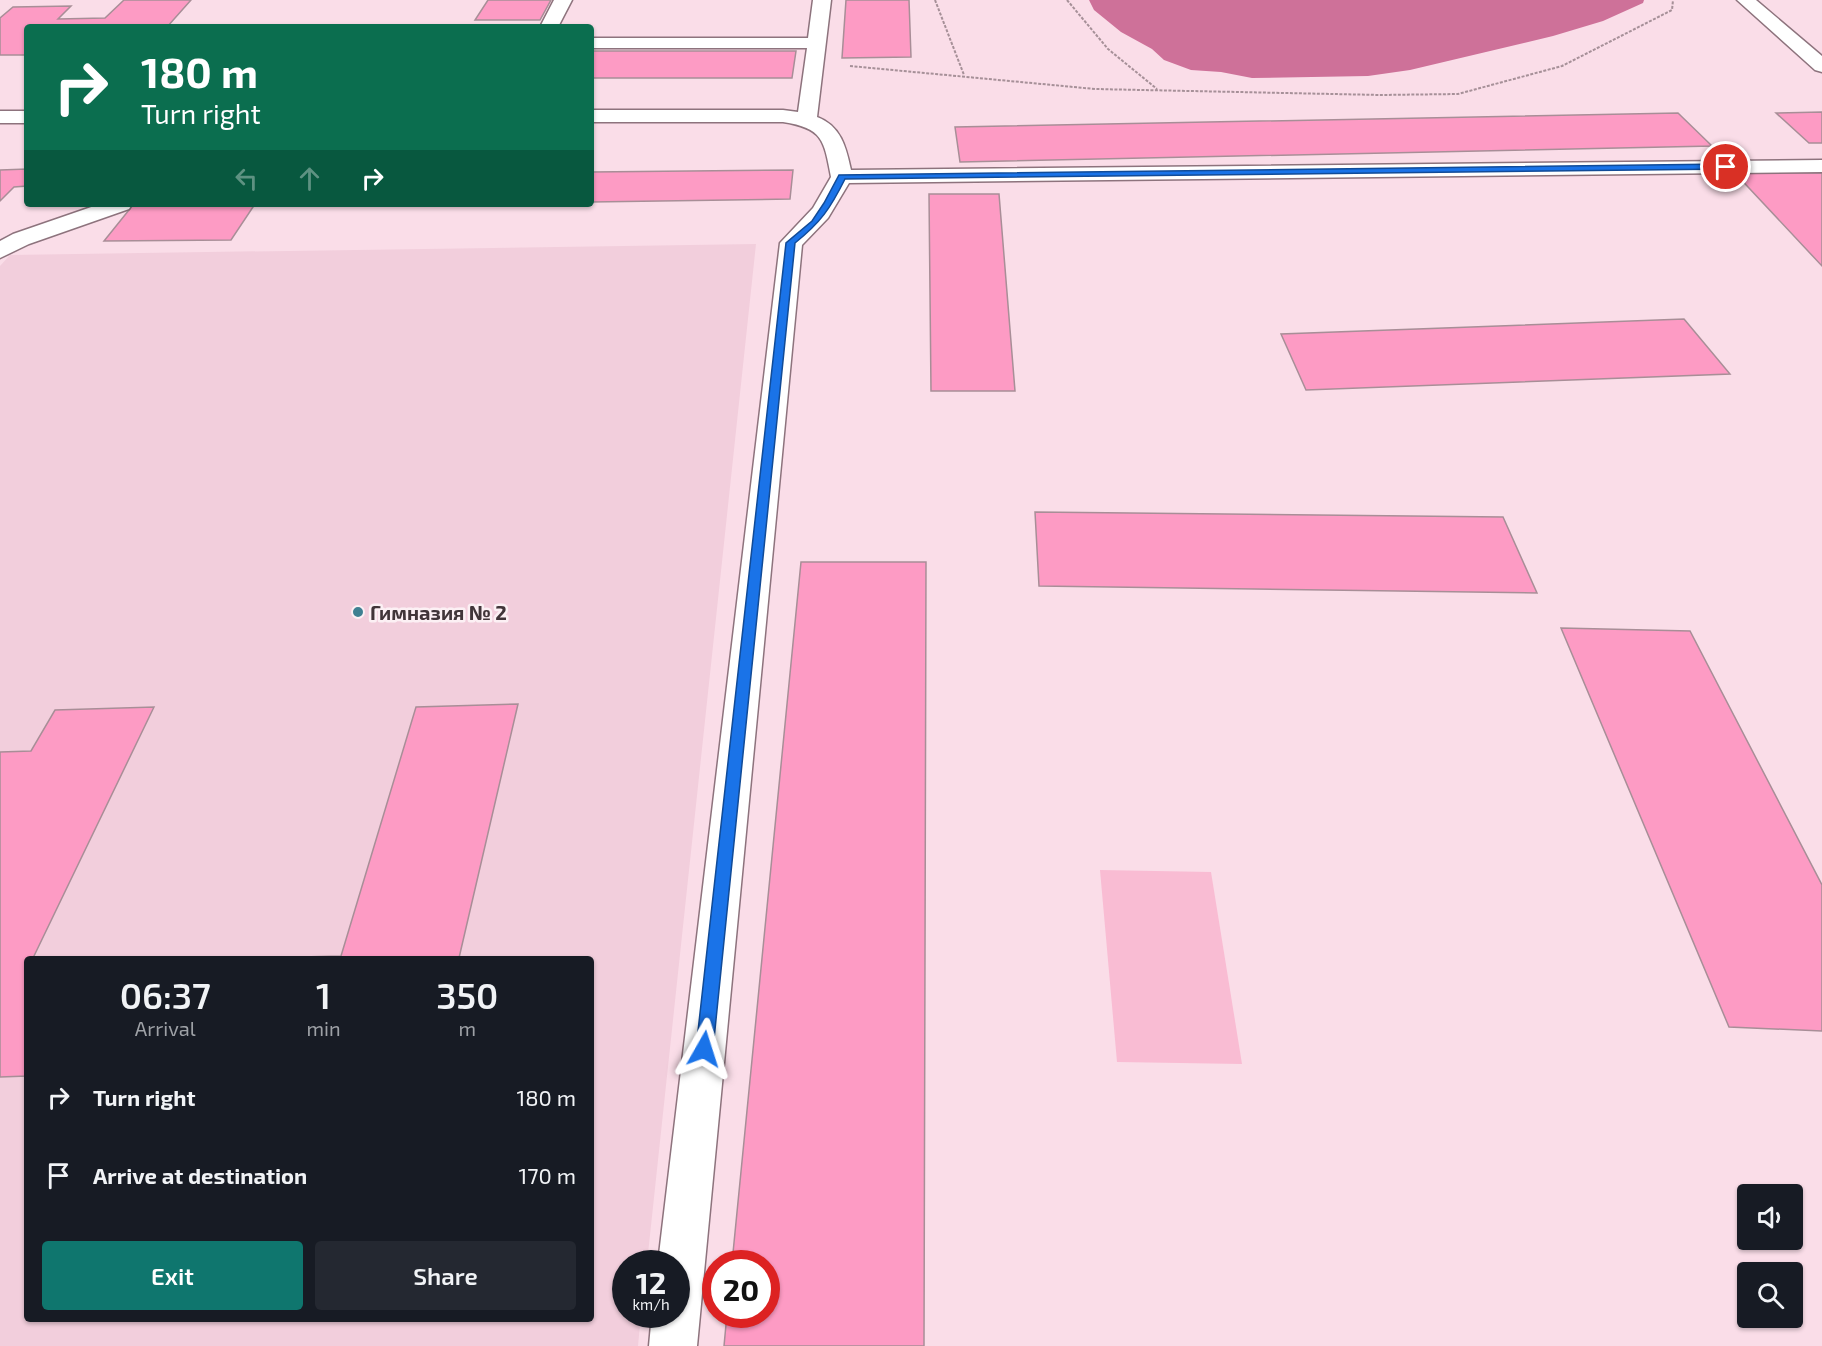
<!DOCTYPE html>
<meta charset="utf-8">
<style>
body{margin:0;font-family:"Exo 2",sans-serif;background:#242831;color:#f1f3f6;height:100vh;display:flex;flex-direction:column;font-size:22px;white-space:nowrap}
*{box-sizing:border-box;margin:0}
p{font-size:20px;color:#9ea1a6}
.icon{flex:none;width:33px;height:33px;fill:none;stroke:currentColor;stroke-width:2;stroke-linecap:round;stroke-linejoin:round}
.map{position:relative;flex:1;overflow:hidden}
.drawer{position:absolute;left:24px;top:956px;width:570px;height:366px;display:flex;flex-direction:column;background:#171b24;border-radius:6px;box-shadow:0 2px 4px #0004}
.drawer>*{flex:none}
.hud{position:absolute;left:24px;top:24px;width:570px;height:183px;border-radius:6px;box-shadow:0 2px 4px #0004;background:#0b6e4f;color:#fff;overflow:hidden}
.buttons{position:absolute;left:1737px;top:1184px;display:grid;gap:12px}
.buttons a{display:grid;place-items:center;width:66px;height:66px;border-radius:6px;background:#171b24;box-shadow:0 2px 4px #0004;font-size:30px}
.speed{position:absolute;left:612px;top:1250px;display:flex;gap:12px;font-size:30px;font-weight:700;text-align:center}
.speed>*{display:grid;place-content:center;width:78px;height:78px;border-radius:50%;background:#171b24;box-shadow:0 2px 4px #0004;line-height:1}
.speed small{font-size:15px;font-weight:400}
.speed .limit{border:9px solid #d22;background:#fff;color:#111}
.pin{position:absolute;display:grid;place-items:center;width:51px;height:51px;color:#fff;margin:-26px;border:3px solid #fff;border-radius:50%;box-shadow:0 2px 6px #0007}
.me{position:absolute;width:66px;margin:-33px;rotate:6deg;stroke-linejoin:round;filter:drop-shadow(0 0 4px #0008)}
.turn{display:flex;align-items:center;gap:21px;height:126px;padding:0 18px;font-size:27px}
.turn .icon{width:78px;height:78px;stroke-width:2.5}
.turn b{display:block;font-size:42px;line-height:51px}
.lanes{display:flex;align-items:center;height:57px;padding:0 18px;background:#0003;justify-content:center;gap:30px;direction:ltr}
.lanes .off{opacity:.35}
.eta{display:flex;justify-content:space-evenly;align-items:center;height:102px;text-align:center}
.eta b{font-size:36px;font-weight:600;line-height:42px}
.cta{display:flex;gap:12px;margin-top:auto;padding:12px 18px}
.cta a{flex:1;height:69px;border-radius:6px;background:#0f766e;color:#fff;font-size:24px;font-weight:600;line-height:69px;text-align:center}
.cta a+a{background:#242831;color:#f1f3f6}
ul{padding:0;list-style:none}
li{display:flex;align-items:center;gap:18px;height:78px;padding:0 18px}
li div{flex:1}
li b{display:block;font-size:22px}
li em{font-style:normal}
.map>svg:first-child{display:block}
.built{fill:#f2cedc;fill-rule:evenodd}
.green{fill:#f9bcd3}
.water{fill:#ce7199}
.building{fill:#fd9bc4;stroke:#a88e97;stroke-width:1.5}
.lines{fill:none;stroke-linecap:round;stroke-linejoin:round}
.minor-casing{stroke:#8d737d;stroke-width:3}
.path{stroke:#a69098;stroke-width:2;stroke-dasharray:3 1.5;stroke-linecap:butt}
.minor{fill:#fff;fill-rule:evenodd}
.route{fill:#1a73e8;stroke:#114b97;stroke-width:1.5}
.poi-dot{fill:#3f8092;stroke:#fcf0f4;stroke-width:2}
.labels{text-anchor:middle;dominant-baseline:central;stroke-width:5;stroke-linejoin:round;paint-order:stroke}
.poi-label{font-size:20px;font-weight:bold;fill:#413539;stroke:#fcf0f4;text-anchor:start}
</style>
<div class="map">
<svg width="1822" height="1346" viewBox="0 0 1822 1346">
<rect width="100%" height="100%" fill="#fadde8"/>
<!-- built -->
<path class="built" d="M756 244 647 1263H626V1314H641L638 1346H0V266L10 255ZM27 958H591V1318H27Z"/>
<!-- green -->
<path class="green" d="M1100 870 1211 872 1242 1064 1117 1062Z"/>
<!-- water -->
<path class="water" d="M1089 0H1644L1643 3 1603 21 1553 36 1410 70 1368 76 1252 78 1221 72 1191 70 1164 60 1152 49 1121 32 1094 10Z"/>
<!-- building -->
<path class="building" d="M124 0H191L167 27H27V52L24 55H0V18L13 7 71 6 58 19 105 18Z
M488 0H551L540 20H475Z
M846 0H909L911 57 842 58Z
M591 51H796L792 78H591Z
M1822 112V143H1809L1776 113Z
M1678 113 1712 146 960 162 955 127Z
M27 169V186L14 187 0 201V170Z
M793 170 790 199 591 202V172Z
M1734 172 1822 173V266Z
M929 194H999L1015 391H931Z
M255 204 231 240 104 241 133 205Z
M1684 319 1730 374 1306 390 1281 334Z
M1035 512 1503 517 1537 593 1039 586Z
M801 562H926L924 1346H724L727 1314H766V1263H732Z
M1561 628 1690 631 1822 885V1031L1729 1027Z
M518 704 459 958H262L341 956 416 707Z
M154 707 33 958H27V1076L0 1077V752L31 751 55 710Z"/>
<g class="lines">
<defs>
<path id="minor" d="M554 0H572L558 27H540Z
M813 0H831L817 117C841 126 846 147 851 170L1822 160V172L849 183 828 218 802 245 697 1346H649L652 1314H676V1263H658L780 243 813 208 831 177C824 140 823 128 783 122H591V110H783L798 112 807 48H591V38H808Z
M1737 0H1756L1822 56V72L1815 70Z
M0 111H27V123H0Z
M100 204H132L129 209 29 244 0 258V241L13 234Z"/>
</defs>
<!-- minor casing -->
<use href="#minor" class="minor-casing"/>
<!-- path -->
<path class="path" d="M935 0 964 75
M1067 0 1108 49 1157 89
M850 66 1095 89 1380 95 1458 94 1562 66 1672 10 1673 0"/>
<!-- minor -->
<use href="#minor" class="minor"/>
</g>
<!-- route -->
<path class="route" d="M1726 164 1731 167 1729 169 845 179C830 209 821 222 795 243L713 1049 711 1054 704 1057 698 1054 696 1049 786 243 812 221 824 203 839 175Z"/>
<!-- markers -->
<circle class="poi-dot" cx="358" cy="612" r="6"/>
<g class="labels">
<!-- poi labels -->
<g class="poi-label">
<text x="370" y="612">Гимназия № 2</text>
</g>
</g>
</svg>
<div class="buttons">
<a><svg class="icon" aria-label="sound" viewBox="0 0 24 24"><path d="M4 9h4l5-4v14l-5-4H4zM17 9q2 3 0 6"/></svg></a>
<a><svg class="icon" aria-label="search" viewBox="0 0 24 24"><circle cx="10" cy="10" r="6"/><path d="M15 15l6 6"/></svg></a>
</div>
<div class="speed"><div>12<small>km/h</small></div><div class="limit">20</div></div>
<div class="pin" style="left:1726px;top:167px;background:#d93025"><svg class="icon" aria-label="arrive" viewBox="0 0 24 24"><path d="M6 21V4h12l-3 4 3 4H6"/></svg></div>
<svg class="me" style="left:704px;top:1049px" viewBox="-20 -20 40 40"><path d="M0-17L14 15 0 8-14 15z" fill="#1a73e8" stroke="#fff" stroke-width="4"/></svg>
<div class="hud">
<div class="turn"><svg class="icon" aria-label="right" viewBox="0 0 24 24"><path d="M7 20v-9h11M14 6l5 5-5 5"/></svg><div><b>180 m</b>Turn right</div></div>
<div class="lanes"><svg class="icon off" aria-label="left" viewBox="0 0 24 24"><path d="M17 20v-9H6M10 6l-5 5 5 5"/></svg><svg class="icon off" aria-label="ahead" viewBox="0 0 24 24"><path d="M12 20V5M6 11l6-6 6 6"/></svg><svg class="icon" aria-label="right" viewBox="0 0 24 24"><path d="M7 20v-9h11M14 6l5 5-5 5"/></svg></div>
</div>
<section class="drawer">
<div class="eta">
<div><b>06:37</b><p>Arrival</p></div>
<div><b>1</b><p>min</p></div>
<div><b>350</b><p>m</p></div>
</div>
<ul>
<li><svg class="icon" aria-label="right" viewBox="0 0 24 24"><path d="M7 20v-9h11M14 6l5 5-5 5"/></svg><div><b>Turn right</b></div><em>180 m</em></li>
<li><svg class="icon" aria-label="arrive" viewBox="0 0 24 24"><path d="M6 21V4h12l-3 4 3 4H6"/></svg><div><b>Arrive at destination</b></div><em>170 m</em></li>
</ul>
<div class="cta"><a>Exit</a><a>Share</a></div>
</section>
</div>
